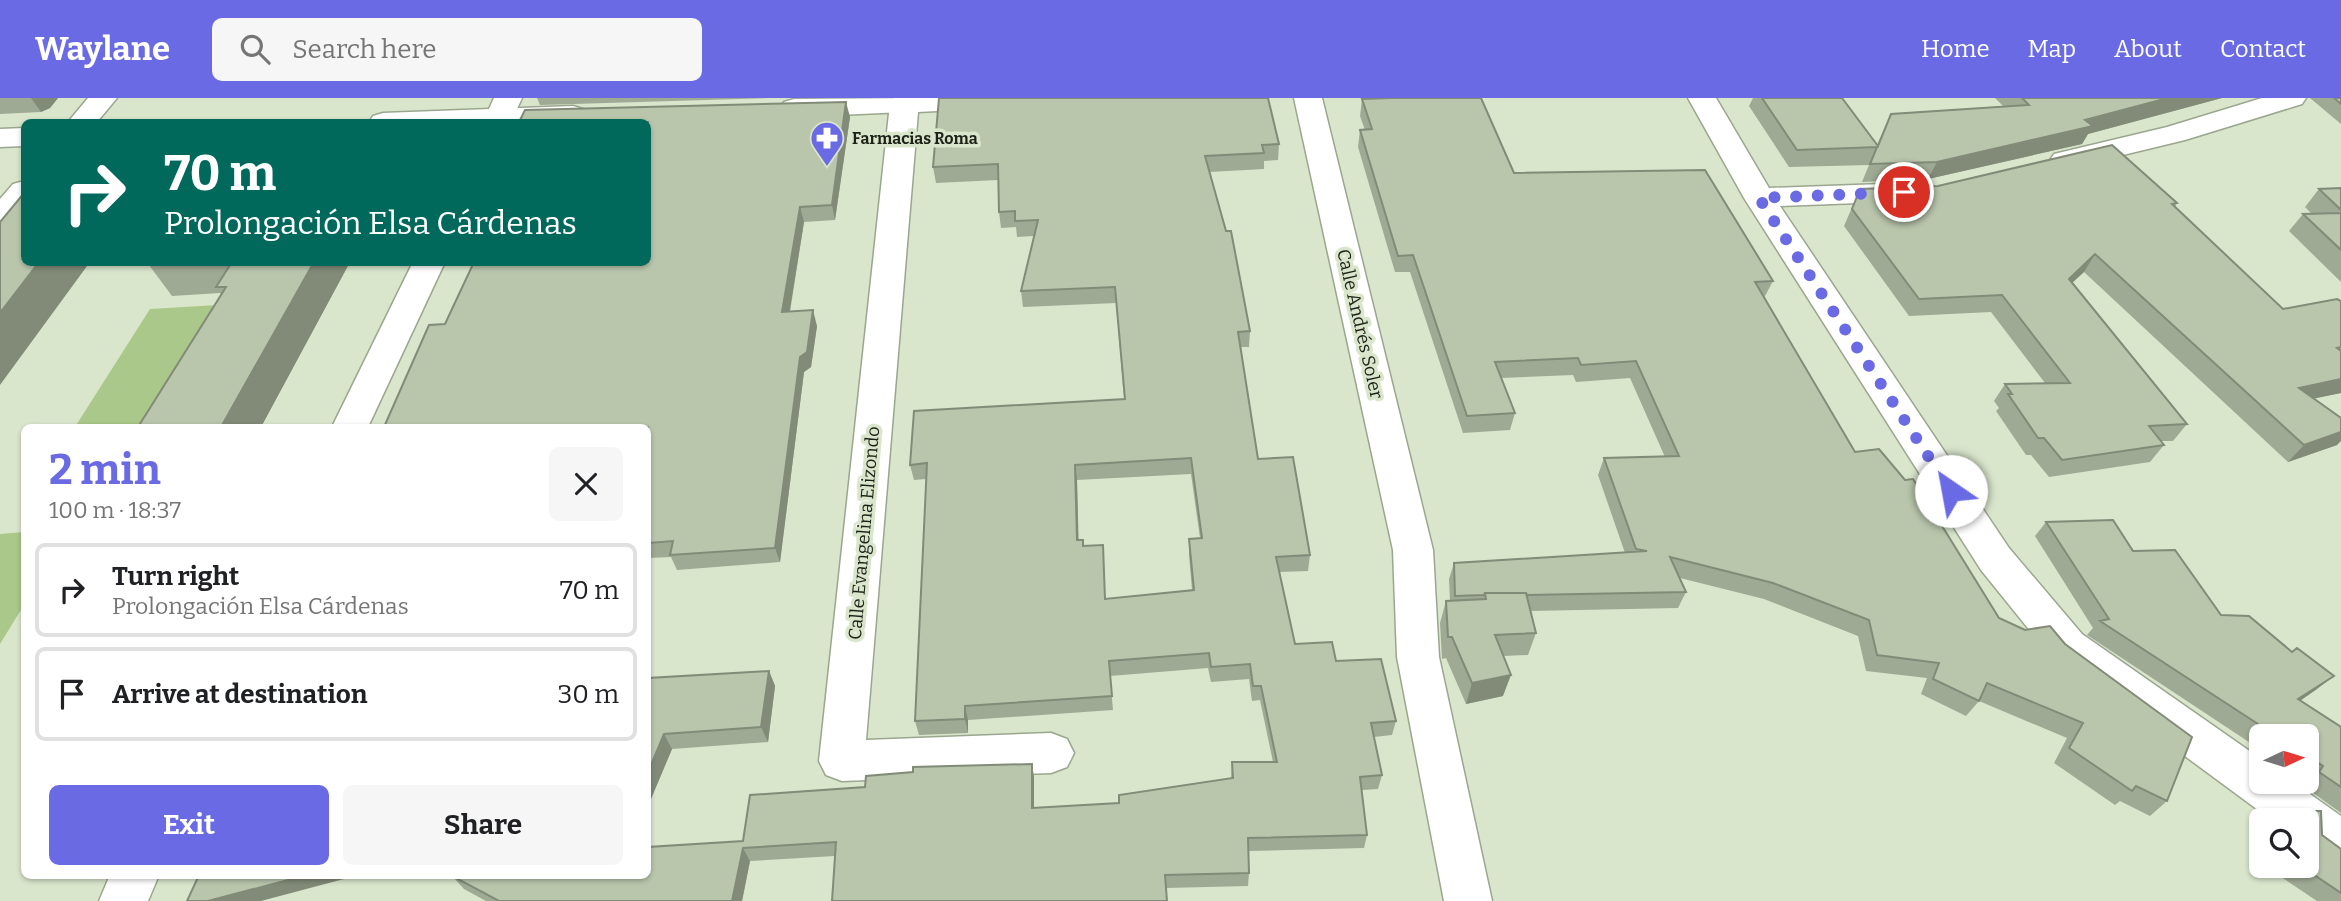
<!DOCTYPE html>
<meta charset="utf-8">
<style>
body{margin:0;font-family:Bitter,serif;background:#f6f6f6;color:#202124;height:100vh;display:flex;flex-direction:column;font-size:26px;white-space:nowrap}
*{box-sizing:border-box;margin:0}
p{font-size:23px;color:#757577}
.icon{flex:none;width:38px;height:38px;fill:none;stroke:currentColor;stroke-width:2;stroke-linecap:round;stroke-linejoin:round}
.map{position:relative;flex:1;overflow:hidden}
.panel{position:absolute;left:21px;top:326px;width:630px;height:455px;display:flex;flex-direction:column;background:#fff;border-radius:10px;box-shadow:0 2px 5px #0004}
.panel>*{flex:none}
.guide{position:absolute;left:21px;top:21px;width:630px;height:147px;border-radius:10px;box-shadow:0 2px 5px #0004;background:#00695c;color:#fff;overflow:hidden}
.needle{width:46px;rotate:86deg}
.fabs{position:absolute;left:2249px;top:626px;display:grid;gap:14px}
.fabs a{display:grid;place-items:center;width:70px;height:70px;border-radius:10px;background:#fff;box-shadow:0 2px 5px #0004;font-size:35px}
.pin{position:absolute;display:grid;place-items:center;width:60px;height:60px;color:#fff;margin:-30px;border:4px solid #fff;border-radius:50%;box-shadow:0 2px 7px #0007}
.me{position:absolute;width:77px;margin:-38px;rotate:327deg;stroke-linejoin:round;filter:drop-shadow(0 0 5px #0008)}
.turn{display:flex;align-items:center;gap:24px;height:147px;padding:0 28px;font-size:32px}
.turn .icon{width:91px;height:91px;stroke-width:2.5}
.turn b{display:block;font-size:49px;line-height:60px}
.round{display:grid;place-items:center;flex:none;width:74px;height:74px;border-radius:10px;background:#f6f6f6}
.head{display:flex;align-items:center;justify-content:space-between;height:119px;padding:0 28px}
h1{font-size:42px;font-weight:700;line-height:52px;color:#696ae4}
.action{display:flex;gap:14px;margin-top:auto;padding:14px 28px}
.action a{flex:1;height:80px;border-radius:10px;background:#696ae4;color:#fff;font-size:28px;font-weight:700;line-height:80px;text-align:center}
.action a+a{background:#f6f6f6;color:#202124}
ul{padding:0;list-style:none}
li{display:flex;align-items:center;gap:21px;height:94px;margin:0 14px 10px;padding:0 14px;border:4px solid #e0e0e0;border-radius:10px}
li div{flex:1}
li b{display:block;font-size:26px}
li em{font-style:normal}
header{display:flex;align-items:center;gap:42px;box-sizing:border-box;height:98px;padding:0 35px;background:#696ae4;color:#fff}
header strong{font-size:33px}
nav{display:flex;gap:38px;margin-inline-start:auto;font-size:24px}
.search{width:490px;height:63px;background:#f6f6f6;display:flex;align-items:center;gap:18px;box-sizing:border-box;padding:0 24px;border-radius:10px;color:#757577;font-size:26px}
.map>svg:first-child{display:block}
.green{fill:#aac889}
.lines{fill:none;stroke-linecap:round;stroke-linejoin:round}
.minor-casing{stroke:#9aa68e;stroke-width:3}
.secondary-casing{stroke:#9aa68e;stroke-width:3}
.minor{fill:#fff;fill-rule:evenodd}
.secondary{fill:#fff;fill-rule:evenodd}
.wall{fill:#9faa94;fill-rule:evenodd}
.shaded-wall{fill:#828b78}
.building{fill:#b9c6ac;stroke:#828b78;stroke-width:2;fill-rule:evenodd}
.route{stroke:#696ae4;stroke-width:12;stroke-dasharray:0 21.6}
.labels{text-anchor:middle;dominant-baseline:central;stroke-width:7;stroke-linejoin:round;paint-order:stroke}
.far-poi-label{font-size:16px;font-weight:bold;fill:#1d2118;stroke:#d9e6cc;text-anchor:start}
.street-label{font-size:18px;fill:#1d2118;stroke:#d9e6cc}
</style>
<header>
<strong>Waylane</strong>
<div class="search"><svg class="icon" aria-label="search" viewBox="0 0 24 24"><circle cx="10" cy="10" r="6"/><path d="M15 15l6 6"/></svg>Search here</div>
<nav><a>Home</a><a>Map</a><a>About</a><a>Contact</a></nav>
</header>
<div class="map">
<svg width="2341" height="803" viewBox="0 0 2341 803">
<rect width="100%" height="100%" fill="#d9e6cc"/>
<!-- green -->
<path class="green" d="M234 206 162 329H75L150 211Z
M24 434V507L0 546V436Z"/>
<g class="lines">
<defs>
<path id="minor" d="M88 0H117L97 24H68Z
M494 0H522L511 24H483Z
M894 0H1048L1044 6 1034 8 918 14 866 642 1051 635 1067 641 1074 655 1067 669 1051 675 842 683 826 677 819 663 890 6Z
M1294 0H1322L1433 452 1439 559 1492 803H1444L1397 559 1393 452Z
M1688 0H1716L1769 90 1911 85 1922 88 1926 94 1922 100 1911 103 1780 108 2009 450 2082 536 2261 661V684H2293L2341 718V767L2324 761 2306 747V723H2273L2052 560 1981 472 1744 100Z
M2262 0H2306L2302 6 2185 42 2065 71 2054 68 2050 62 2054 56 2167 29Z
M24 83V111L11 128 0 131V101L13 86Z
M413 164H445L368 329H332Z
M110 777H159L148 803H99Z"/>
<path id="secondary" d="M918 0 914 12 904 14 794 19 784 16 780 10 784 4 794 1Z
M573 8 583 11 587 17 583 23 369 24 373 18 383 15Z
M24 30V48L0 49V31Z"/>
</defs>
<!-- minor casing -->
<use href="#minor" class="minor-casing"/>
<!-- secondary casing -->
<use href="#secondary" class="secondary-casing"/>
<!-- minor -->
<use href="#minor" class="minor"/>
<!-- secondary -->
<use href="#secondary" class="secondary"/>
</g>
<!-- wall -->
<path class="wall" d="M0 0H58L50 10 41 14 0 16Z
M537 0H769L540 7Z
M1753 0H1842L1877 47 1891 16 2003 8 1995 0H2222L2088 36 2082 46 1928 81 1862 84 1869 67 1789 69 1749 8Z
M2310 0H2341V26Z
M1362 1 1514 75 1773 183 1764 200 1855 354 1999 520 2167 703 2150 718 2120 703 2115 707 2054 665 2067 640 1979 603 1966 618 1921 596 1927 580 1866 573 1858 538 1764 501 1680 480 1686 494 1678 510 1530 513 1536 535 1528 557 1503 558V598L1466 606 1446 560 1442 561 1440 525 1446 503H1450L1449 481 1454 465 1625 455 1598 377 1604 360 1665 359 1630 280 1576 284 1573 277 1501 280 1515 315 1510 332 1463 335 1410 174H1395L1358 49 1360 32H1365L1360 18Z
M850 19 835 122 804 124 790 214 817 228 811 269 804 274 780 464 677 472 671 459 648 460V329L445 226Z
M1279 46 1278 62 1264 63V71L1209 74 1250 233 1249 249H1241L1258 361 1310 457 1308 473 1279 474 1295 546 1336 563 1396 623 1392 637 1374 639 1382 677 1378 691 1362 692 1367 737 1364 750 1248 753 1249 775 1248 788 1166 790 835 758 750 763 742 803H486L464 791 452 778 743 743 865 689 1032 666 1034 680V710L1119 705 1231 681 1232 664H1273L1260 602 1252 603 1249 581 1211 584 1208 570 1110 578 1113 612 968 622V635L919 637 915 623 926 381 914 382 910 367 1124 301 1116 205 1023 209 1021 193 1034 138 1017 139 1016 129 1001 130 999 114 998 82 936 85 933 69ZM1191 376 1200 440 1189 441V457L1192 492 1105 501 1083 448 1078 442 1077 382Z
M2341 90V184L2289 133 2303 116H2312L2305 109 2319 91Z
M1860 91 2177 105 2175 109 2283 211 2341 203V295L2314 300 2337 347 2288 364 2084 174 2072 184 2187 326 2173 343H2161L2164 347 2150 364 2049 379 2031 357H2026L1996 313 1999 310 1994 303 2005 286 2045 285 1991 214 1909 218 1844 128Z
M151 164H350L261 329H138L221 196 220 195 172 198 149 167Z
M2046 424 2133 453 2221 517 2317 591 2300 603 2341 629V715L2302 687 2303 684H2306V639H2261V652L2087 537 2093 530 2035 438Z
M769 573 775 588 768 644 672 651 648 708V580Z
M2293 713H2321L2322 737 2341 751V803H2317L2265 768H2306V723H2280Z"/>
<!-- shaded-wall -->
<path class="shaded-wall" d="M31 0H58L50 10 41 14Z
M2168 0H2222L2088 36 2082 46 1928 81 1937 64 2085 22Z
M846 4 850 19 835 122 832 107Z
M800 109 804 124 787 229 782 214Z
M2095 156 2084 174 2058 198 2069 181Z
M39 164H90L0 287V215Z
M314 164H350L261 329H221Z
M813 212 817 228 811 269 804 274 780 464 775 450 800 259Z
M2341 281V295L2284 307 2299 290Z
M2341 334V343L2337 347 2288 364 2304 347Z
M1075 367 1077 382 1079 457 1077 442Z
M769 573 775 588 768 644 761 629Z
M1511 577 1503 598 1466 606 1472 585Z
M2334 578 2317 591 2282 615 2298 601Z
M965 608 968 622V635L965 621Z
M664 636 672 651 648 708V674Z
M1032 666 1034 680V724L1032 710Z
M743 750 750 763 742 803H732Z
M307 777H359L261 803H208Z"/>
<!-- building -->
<path class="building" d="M939 0H1268L1279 46 1262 47 1264 55 1205 58 1226 133H1231L1250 233 1238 234 1258 361 1293 359 1310 457 1276 459 1295 546 1332 544 1336 563 1381 561 1396 623 1371 625 1382 677 1360 679 1367 737 1248 740 1249 775 1165 777 1167 803H832L836 744 743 750 732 803H499L452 778V777H648V749L743 743 750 697 865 689 866 678 913 674V669L1032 666V710L1119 705V697L1233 680 1232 664H1277L1261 588H1253L1250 566 1211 569 1209 555 1109 563 1112 598 965 608V621L915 623 927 365 910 367 914 313 1125 301 1115 189 1021 193 1038 122 1015 123V113L999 114 998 66 933 69ZM1191 360 1202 440 1189 441 1194 492 1105 501 1103 447 1083 448V442H1077L1075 367Z
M1392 0H1481L1514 75 1705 72 1773 183 1755 184 1855 354 1879 351 1905 382 1913 381 1999 520 2025 532 2050 528 2065 546 2192 639 2167 703 2136 688 2132 693 2069 650 2083 625 1987 585 1979 603 1933 581 1939 565 1877 557 1869 522 1773 485 1670 459 1686 494 1527 497 1526 495H1485L1484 497 1455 498 1454 465 1647 453 1636 451 1604 360 1679 358 1636 263 1581 267 1578 260 1495 264 1515 315 1467 318 1413 157 1398 158 1360 32 1372 31 1362 1Z
M1762 0H1842L1878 48 1891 16 2029 7 2022 0H2168L2085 22 2093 28 1937 64 1870 66 1877 49 1797 52Z
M2334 0H2341V6Z
M846 4 832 107 800 109 782 214 813 212 807 254 800 259 775 450 670 457 673 443 648 445V329H384L429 227 445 226 474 164H648V24H519L525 12Z
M2112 47 2177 105 2172 106 2283 211 2337 201 2341 203V249L2337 250 2341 253V281L2299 290 2341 320V334L2304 347 2095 156 2069 181 2187 326 2149 328 2164 347 2062 362 2044 340H2038L2008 296H2012L2005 286 2070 285 2002 197 1919 201 1852 111 1860 91 1938 88Z
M2341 90V112L2319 91Z
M24 95V164H39L0 215V124Z
M2341 115V152L2303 116Z
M151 164H203L149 167Z
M232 164H314L221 329H138L226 189H216Z
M2113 422 2133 453 2175 452 2221 517 2249 518 2292 554 2297 550 2334 578 2298 601 2341 629V689L2319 674 2323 668 2306 657V639H2278L2100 523 2109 521 2046 424Z
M1485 495H1526L1536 535 1495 537 1511 577 1472 585 1452 539H1448L1446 503 1486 501Z
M769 573 761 629 664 636 648 674V580Z
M2293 713H2321L2322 737 2341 751V795L2301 768H2306V723H2287Z
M199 777H307L208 803H187Z"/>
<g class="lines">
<!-- route -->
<path class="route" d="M1904 94 1759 100 1951 393"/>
</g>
<!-- icons -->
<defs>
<symbol id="pharmacy-pin" viewBox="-11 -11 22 30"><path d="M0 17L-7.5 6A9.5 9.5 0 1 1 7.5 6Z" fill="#696ae4" stroke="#d9e6cc"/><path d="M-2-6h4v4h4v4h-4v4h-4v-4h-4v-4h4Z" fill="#fff"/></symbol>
</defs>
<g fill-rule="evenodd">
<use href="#pharmacy-pin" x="808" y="21" width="38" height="52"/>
</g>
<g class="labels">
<!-- far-poi labels -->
<g class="far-poi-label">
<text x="852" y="40">Farmacias Roma</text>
</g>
<!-- street labels -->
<g class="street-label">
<text transform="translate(1360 226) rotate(77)">Calle Andrés Soler</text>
<text transform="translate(864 435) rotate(-85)">Calle Evangelina Elizondo</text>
</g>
</g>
</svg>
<div class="fabs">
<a><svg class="needle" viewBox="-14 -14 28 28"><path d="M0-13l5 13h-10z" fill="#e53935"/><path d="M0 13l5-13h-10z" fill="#757577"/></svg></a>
<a><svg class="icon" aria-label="search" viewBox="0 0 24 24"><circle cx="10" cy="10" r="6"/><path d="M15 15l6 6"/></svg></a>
</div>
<div class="pin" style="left:1904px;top:94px;background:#d93025"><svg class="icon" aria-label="arrive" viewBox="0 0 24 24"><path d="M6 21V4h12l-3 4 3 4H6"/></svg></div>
<svg class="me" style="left:1951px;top:393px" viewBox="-20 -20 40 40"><circle r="19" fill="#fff"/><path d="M0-13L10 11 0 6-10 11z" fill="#696ae4"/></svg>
<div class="guide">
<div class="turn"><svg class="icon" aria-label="right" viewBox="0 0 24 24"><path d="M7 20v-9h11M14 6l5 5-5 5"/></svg><div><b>70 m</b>Prolongación Elsa Cárdenas</div></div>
</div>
<section class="panel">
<div class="head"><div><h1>2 min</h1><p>100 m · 18:37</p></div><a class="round"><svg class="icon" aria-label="close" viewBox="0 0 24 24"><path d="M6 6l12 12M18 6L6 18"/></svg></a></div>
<ul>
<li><svg class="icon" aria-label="right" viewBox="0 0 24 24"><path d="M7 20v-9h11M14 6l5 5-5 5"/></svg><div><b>Turn right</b><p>Prolongación Elsa Cárdenas</p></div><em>70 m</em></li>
<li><svg class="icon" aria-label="arrive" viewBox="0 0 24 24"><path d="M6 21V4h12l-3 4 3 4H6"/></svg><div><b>Arrive at destination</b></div><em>30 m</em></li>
</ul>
<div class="action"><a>Exit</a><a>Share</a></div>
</section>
</div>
